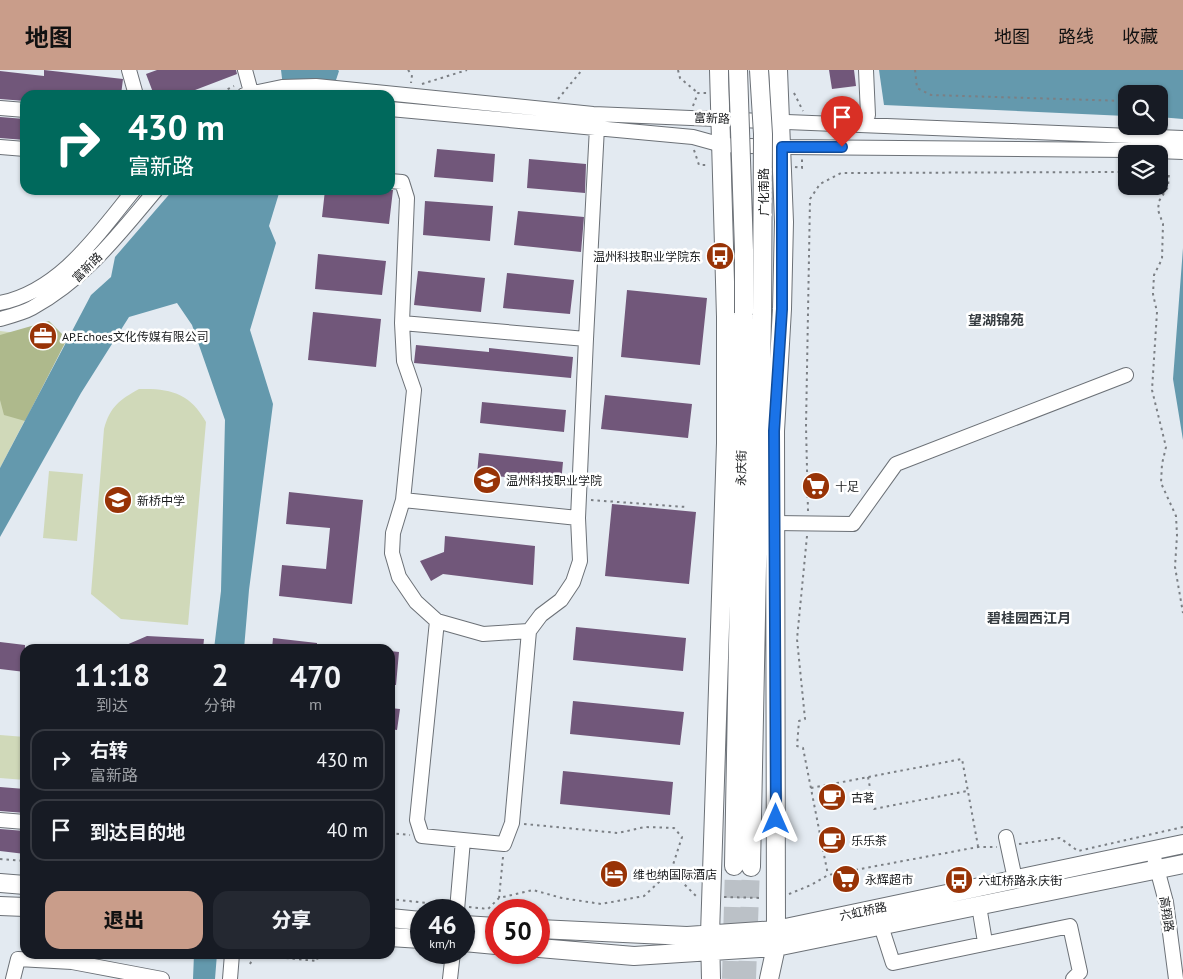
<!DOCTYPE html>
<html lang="zh">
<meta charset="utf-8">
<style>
body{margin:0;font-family:"PT Sans","Noto Sans SC",sans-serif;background:#242831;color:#f1f3f6;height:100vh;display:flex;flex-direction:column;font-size:19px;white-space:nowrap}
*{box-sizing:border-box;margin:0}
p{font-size:16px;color:#9ea1a6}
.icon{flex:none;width:28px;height:28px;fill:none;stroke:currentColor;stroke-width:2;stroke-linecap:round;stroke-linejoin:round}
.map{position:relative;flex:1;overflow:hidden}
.sheet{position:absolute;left:20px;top:574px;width:375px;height:315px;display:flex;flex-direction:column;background:#171b24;border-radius:15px;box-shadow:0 1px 4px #0004}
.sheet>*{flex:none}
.banner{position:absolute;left:20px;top:20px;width:375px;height:105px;border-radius:15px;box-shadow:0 1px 4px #0004;background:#00695c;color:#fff;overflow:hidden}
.buttons{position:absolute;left:1118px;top:15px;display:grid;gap:10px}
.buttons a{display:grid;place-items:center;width:50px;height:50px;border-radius:10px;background:#171b24;box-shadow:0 1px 4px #0004;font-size:25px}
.speed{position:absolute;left:410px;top:829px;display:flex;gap:10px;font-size:25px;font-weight:700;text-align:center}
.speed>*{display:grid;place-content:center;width:65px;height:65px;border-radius:50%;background:#171b24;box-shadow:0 1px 4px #0004;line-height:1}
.speed small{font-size:12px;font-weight:400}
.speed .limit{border:8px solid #d22;background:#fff;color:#111}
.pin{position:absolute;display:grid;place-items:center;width:42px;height:42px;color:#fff;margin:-51px -21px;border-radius:50% 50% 50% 0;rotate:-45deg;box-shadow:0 0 5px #0007}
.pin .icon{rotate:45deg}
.me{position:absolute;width:55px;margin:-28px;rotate:0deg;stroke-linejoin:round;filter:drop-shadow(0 0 4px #0008)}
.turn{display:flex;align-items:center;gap:18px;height:105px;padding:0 25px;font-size:22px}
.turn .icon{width:65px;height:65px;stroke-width:2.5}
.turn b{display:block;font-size:35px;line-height:42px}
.eta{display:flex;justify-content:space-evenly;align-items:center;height:85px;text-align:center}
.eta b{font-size:30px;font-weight:800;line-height:35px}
.button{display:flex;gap:10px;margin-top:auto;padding:10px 25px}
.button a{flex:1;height:58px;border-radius:15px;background:#c99d8a;color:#111;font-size:20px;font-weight:800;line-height:58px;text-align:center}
.button a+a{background:#242831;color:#f1f3f6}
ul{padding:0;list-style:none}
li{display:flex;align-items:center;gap:15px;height:62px;margin:0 10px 8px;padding:0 15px;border:2px solid #363941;border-radius:15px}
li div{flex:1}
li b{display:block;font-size:19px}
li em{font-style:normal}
header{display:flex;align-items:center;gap:30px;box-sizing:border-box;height:70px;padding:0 25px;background:#c99d8a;color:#111}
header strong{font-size:24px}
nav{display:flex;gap:28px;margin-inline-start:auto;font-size:18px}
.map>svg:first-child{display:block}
.green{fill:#d0d9b9}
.forest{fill:#aeb98c}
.water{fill:#6499ad}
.building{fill:#71577a}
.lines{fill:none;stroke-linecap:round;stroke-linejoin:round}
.major-tunnel{stroke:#bbc1c7;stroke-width:18;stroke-dasharray:18 9;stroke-linecap:butt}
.minor-casing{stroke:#6c7177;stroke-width:16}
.major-casing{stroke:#6c7177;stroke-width:20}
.path{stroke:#7b7f84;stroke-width:2;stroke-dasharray:2.5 4;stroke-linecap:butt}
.minor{stroke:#fff;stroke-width:14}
.major{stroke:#fff;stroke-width:18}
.minor-bridge-casing{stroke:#6c7177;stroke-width:16;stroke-linecap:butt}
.major-bridge-casing{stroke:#6c7177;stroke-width:20;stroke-linecap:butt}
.minor-bridge{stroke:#fff;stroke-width:14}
.major-bridge{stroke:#fff;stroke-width:18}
.route-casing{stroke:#114b97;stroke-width:12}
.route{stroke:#1a73e8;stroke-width:9}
.labels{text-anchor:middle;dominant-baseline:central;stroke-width:5;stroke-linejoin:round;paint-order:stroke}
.street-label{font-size:12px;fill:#1a1c1e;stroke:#fff}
.poi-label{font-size:12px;fill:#1a1c1e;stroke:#fff;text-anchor:start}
.neighbourhood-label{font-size:14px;font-weight:bold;fill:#363c41;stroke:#fff}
</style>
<header>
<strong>地图</strong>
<nav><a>地图</a><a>路线</a><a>收藏</a></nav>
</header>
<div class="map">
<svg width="1183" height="909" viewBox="0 0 1183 909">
<rect width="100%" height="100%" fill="#e3eaf1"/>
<!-- green -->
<path class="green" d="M0 261 67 269 0 398Z
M139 319C170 318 190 323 206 352L188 555 121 549 91 524 104 359C110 337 119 330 139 319Z
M49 401 83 404 77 471 43 468Z
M0 665 25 667V710L0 708Z"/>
<!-- forest -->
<path class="forest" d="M49 251 67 269 25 351 4 345 0 330V265Z"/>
<!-- water -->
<path class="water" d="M281 0H338L339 1 331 25H284Z
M879 0H1183V49L1159 47V24H1126V46L884 35Z
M173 120H280L269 156 276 173 250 260 273 334 249 520 244 579H214L221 521 225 350 192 255 177 233 129 247 81 323 0 467V398L91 225 111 207 115 187Z
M1183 178V370L1173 309Z
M194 884H217L215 909H193Z"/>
<!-- building -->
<path class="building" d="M44 0 123 9 121 25H25V31L0 29V1L44 6Z
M157 0H236L237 4 182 25H154L146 4Z
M829 0H854L856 16 832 19Z
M0 47 25 49V70L0 68Z
M437 79 495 84 493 112 434 107Z
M529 89 586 94 585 123 527 118Z
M325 120H393L389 154 322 147Z
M425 131 493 136 490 171 423 165Z
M518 141 584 147 581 182 514 175Z
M318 184 386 191 382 225 315 219Z
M418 201 485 208 481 242 414 235Z
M507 203 574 210 570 244 503 238Z
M627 220 707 228 700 295 621 287Z
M313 242 381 249 376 297 308 290Z
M37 258 52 265 48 273 34 267Z
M416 275 489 282V278L573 287 571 308 414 293Z
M605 325 692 334 688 368 601 359Z
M482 332 566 340 564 362 480 353Z
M479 383 563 392 561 413 477 404Z
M289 422 363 430 352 534 279 526 282 495 326 499 330 458 286 454Z
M612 434 696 442 689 514 605 506Z
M445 466 535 476 533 515 443 504 431 511 420 491 444 482Z
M576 557 686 568 683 601 573 590Z
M147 566 204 569 203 579H117Z
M273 568 317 573V579H272Z
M0 572 25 575V602L0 599Z
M390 581 399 582 396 615H390Z
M573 631 684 642 680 675 570 664Z
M390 638 400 639 397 660 390 659Z
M563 701 673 712 670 745 560 734Z
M0 717 25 719V743L0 741Z
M0 759 25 761V784L0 781Z"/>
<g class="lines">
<!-- major-tunnel -->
<path class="major-tunnel" d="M731 909 734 796
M747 909 751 797"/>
<defs>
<path id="minor" d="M129 0 136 25
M245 0 251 22
M866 0 868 45
M244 25 282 17 316 16 593 44 1131 66
M0 38 25 40
M390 39 693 67 722 75 782 77 1130 80
M0 77 25 79
M390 111 402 112 407 128 402 253 404 291 414 320 403 430 393 463 392 483 399 507 416 532 437 551 483 564 529 561 541 545 561 530 573 512 580 491 578 448 586 269 402 253
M0 233C60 221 98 164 134 120
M0 249C11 246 23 243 32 238 85 209 118 165 156 120
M586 269 597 57
M403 430 578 448
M775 453 853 454 896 394 1126 305
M437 551 417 750 422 766 504 774 512 753 529 561
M0 750 25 752
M1006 767 1015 809
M1152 780 1166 832 1176 909
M979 836 985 872
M457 840 463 770
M882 859 893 893 1070 856 1080 902 1073 909
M13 909 18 889 72 892 162 909
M230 909 232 884
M450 909 453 882"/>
<path id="major" d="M734 796 744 243
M751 797 762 245
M0 813 25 815
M0 836 25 837
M390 848 421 851
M464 855 496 857
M539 859 687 866 776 860 1183 774
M390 867 421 869
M464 872 496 875
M539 878 634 886 776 877 1183 794
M711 909 710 864 726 373V247L719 0
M769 909 776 877V860L775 361 782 239 784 152 778 0"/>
</defs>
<!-- minor casing -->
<use href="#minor" class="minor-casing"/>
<!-- major casing -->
<use href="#major" class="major-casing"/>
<!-- path -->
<path class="path" d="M408 0 412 5 411 13
M678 0 680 8 698 23
M915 0 917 18 931 25 1126 31
M422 14 467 0
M794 23 803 41
M216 25 234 16
M558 29 582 0
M1159 34 1164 48V54
M693 36 698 23H707
M694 80 699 95H708
M795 97 802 98V89
M1159 102H1169L1168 117 1159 131 1158 140 1163 154 1162 189 1154 205 1153 224 1157 242 1152 320 1166 377 1162 394 1161 413 1176 446 1177 465 1175 497 1183 543
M591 430 686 437
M808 441 806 356 810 129 820 114 841 103 1126 102
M807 466 797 569 805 649 799 651 797 676 803 678 828 805
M868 707 874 739 967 721
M811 718 962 689 978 776
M390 763 410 765
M1019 774 1060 768 1078 781 1183 757
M503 787 499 828 533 820 562 828 601 834 644 826 671 801 682 767 674 758 645 757 618 763 524 754
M0 789 25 791
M671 801 697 827
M789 824 811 815 828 805 978 777H997
M724 827 762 828
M390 829 445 835
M469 837 488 839 499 828
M267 884 286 888 317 891 318 884
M250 894 255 884"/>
<!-- minor -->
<use href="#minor" class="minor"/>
<!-- major -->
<use href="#major" class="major"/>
<defs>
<path id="minor-bridge" d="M1131 66 1183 68
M1130 80 1183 82"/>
<path id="major-bridge" d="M738 0 744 180V243
M759 0 763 64 762 245"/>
</defs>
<!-- minor-bridge casing -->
<use href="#minor-bridge" class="minor-bridge-casing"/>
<!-- major-bridge casing -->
<use href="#major-bridge" class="major-bridge-casing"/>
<!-- minor-bridge -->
<use href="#minor-bridge" class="minor-bridge"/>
<!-- major-bridge -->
<use href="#major-bridge" class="major-bridge"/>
</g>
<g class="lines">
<defs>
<path id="route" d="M776 749 774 361 782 239V77H842"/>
</defs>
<!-- route casing -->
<use href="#route" class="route-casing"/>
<!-- route -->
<use href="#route" class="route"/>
</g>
<!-- icons -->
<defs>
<symbol id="bus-disc" viewBox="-11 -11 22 22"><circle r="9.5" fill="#983306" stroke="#fff"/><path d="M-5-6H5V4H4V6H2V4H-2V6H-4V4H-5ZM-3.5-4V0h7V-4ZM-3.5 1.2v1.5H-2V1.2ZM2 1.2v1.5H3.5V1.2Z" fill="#fff"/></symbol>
<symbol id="office-disc" viewBox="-11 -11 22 22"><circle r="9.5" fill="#983306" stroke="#fff"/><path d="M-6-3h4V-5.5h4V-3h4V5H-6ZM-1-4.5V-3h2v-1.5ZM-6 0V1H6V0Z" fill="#fff"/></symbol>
<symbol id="university-disc" viewBox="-11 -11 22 22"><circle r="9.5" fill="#983306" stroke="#fff"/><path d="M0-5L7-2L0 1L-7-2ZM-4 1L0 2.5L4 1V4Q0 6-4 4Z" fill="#fff"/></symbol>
<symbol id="supermarket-disc" viewBox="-11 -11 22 22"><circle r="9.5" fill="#983306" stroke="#fff"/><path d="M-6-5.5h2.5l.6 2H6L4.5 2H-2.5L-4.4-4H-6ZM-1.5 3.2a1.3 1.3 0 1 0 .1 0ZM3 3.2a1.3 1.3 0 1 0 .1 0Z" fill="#fff"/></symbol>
<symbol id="school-disc" viewBox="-11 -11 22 22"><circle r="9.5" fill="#983306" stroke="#fff"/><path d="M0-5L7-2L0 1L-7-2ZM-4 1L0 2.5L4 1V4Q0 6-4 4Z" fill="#fff"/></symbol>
<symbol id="cafe-disc" viewBox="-11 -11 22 22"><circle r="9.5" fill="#983306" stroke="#fff"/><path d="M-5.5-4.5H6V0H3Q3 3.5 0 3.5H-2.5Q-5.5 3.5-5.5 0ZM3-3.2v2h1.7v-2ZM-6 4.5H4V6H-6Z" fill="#fff"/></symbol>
<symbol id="hotel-disc" viewBox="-11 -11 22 22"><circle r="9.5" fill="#983306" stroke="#fff"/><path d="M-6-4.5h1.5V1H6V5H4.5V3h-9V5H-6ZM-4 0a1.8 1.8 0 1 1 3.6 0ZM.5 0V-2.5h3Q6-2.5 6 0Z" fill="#fff"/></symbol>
</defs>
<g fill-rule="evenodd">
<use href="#bus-disc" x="704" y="170" width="32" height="32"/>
<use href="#office-disc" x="27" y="250" width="32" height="32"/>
<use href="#university-disc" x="471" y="394" width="32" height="32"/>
<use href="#supermarket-disc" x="800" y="400" width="32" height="32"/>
<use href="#school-disc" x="102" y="414" width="32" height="32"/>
<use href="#cafe-disc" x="816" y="711" width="32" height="32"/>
<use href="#cafe-disc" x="816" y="754" width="32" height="32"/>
<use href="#hotel-disc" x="598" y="788" width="32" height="32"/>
<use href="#supermarket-disc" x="830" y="793" width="32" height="32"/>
<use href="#bus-disc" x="943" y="794" width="32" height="32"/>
</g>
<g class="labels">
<!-- street labels -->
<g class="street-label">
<text transform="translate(712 48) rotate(2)">富新路</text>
<text transform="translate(763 122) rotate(-90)">广化南路</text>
<text transform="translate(87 197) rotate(-45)">富新路</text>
<text transform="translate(741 398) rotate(-89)">永庆街</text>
<text transform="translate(863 841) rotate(-12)">六虹桥路</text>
<text transform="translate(1167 844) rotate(81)">高翔路</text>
</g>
<!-- poi labels -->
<g class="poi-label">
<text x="701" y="186" text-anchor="end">温州科技职业学院东</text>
<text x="62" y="266">AP.Echoes文化传媒有限公司</text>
<text x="506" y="410">温州科技职业学院</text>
<text x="835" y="416">十足</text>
<text x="137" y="430">新桥中学</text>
<text x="851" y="727">古茗</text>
<text x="851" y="770">乐乐茶</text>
<text x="633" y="804">维也纳国际酒店</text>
<text x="865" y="809">永辉超市</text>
<text x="978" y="810">六虹桥路永庆街</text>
</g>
<!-- neighbourhood labels -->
<g class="neighbourhood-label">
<text x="996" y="250">望湖锦苑</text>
<text x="1029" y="548">碧桂园西江月</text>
</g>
</g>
</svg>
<div class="buttons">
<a><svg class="icon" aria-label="search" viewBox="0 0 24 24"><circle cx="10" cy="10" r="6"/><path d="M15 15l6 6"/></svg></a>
<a><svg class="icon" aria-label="layers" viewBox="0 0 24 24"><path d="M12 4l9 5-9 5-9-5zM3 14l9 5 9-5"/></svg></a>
</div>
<div class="speed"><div>46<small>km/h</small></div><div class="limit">50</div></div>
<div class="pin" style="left:842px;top:77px;background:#d93025"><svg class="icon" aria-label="arrive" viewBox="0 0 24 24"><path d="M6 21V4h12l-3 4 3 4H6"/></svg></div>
<svg class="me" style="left:776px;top:749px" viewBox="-20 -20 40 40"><path d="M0-17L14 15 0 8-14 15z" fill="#1a73e8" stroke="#fff" stroke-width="4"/></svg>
<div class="banner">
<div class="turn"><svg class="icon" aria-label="right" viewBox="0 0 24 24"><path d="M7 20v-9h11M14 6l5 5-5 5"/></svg><div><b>430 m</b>富新路</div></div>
</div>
<section class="sheet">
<div class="eta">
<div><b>11:18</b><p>到达</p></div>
<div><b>2</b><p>分钟</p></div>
<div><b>470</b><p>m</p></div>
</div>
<ul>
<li><svg class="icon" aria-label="right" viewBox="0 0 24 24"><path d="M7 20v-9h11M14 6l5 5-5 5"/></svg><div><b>右转</b><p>富新路</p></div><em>430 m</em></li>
<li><svg class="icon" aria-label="arrive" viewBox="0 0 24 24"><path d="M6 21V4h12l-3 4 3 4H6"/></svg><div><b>到达目的地</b></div><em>40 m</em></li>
</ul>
<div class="button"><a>退出</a><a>分享</a></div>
</section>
</div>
